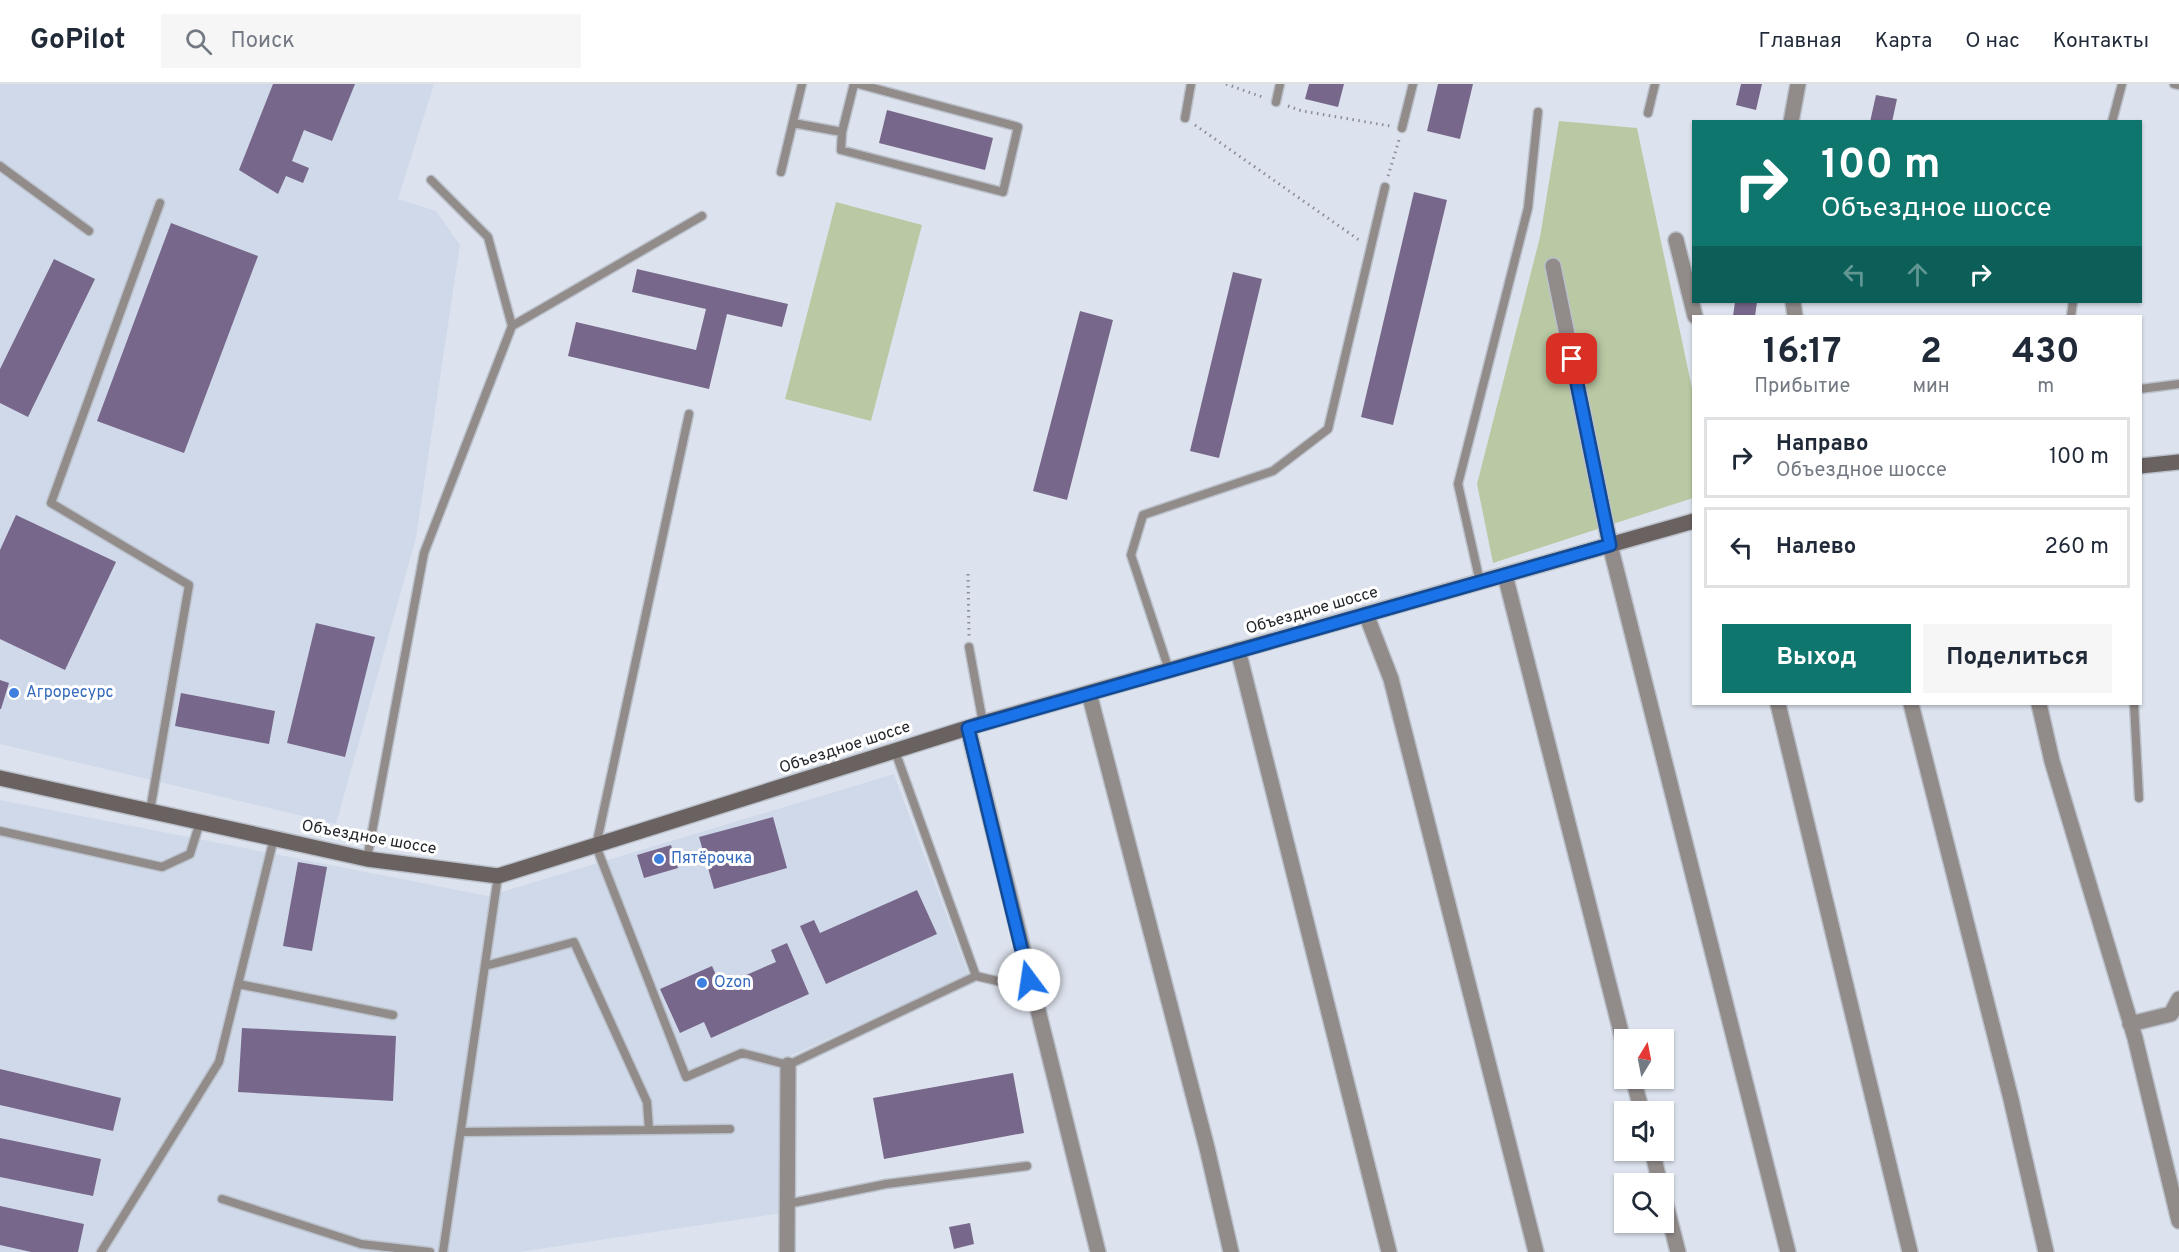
<!DOCTYPE html>
<html lang="ru">
<meta charset="utf-8">
<style>
body{margin:0;font-family:Overpass,sans-serif;background:#f6f6f7;color:#1f2937;height:100vh;display:flex;flex-direction:column;font-size:22px;white-space:nowrap}
*{box-sizing:border-box;margin:0}
p{font-size:20px;color:#747a83}
.icon{flex:none;width:33px;height:33px;fill:none;stroke:currentColor;stroke-width:2;stroke-linecap:round;stroke-linejoin:round}
.map{position:relative;flex:1;overflow:hidden}
.side{position:absolute;left:1692px;top:231px;width:450px;height:390px;display:flex;flex-direction:column;background:#fff;border-radius:0px;box-shadow:0 2px 4px #0004}
.side>*{flex:none}
.guide{position:absolute;left:1692px;top:36px;width:450px;height:183px;border-radius:0px;box-shadow:0 2px 4px #0004;background:#0f766e;color:#fff;overflow:hidden}
.needle{width:39px;rotate:10deg}
.fabs{position:absolute;left:1614px;top:945px;display:grid;gap:12px}
.fabs a{display:grid;place-items:center;width:60px;height:60px;border-radius:0px;background:#fff;box-shadow:0 2px 4px #0004;font-size:30px}
.pin{position:absolute;display:grid;place-items:center;width:51px;height:51px;color:#fff;margin:-26px;border-radius:12px;box-shadow:0 3px 9px #0006}
.me{position:absolute;width:66px;margin:-33px;rotate:346deg;stroke-linejoin:round;filter:drop-shadow(0 0 4px #0008)}
.turn{display:flex;align-items:center;gap:21px;height:126px;padding:0 30px;font-size:27px}
.turn .icon{width:78px;height:78px;stroke-width:2.5}
.turn b{display:block;font-size:42px;line-height:51px}
.lanes{display:flex;align-items:center;height:57px;padding:0 30px;background:#0003;justify-content:center;gap:30px;direction:ltr}
.lanes .off{opacity:.35}
.eta{display:flex;justify-content:space-evenly;align-items:center;height:102px;text-align:center}
.eta b{font-size:36px;font-weight:700;line-height:42px}
.cta{display:flex;gap:12px;margin-top:auto;padding:12px 30px}
.cta a{flex:1;height:69px;border-radius:0px;background:#0f766e;color:#fff;font-size:24px;font-weight:700;line-height:69px;text-align:center}
.cta a+a{background:#f6f6f7;color:#1f2937}
ul{padding:0;list-style:none}
li{display:flex;align-items:center;gap:18px;height:81px;margin:0 12px 9px;padding:0 18px;border:3px solid #e0e1e3;border-radius:0px}
li div{flex:1}
li b{display:block;font-size:22px}
li em{font-style:normal}
header{display:flex;align-items:center;gap:36px;box-sizing:border-box;height:84px;padding:0 30px;background:#fff;border-bottom:2px solid #e0e1e3}
header strong{font-size:28px}
nav{display:flex;gap:33px;margin-inline-start:auto;font-size:21px}
.search{width:420px;height:54px;background:#f6f6f7;display:flex;align-items:center;gap:15px;box-sizing:border-box;padding:0 21px;border-radius:0px;color:#747a83;font-size:22px}
.map>svg:first-child{display:block}
.built{fill:#cfd9ea}
.green{fill:#b9c9a4}
.building{fill:#77678a}
.lines{fill:none;stroke-linecap:round;stroke-linejoin:round}
.service-casing{stroke:#bbc1cb;stroke-width:11}
.minor-casing{stroke:#bbc1cb;stroke-width:18}
.secondary-casing{stroke:#bbc1cb;stroke-width:18}
.path{stroke:#898d95;stroke-width:3;stroke-dasharray:1.5 4.5;stroke-linecap:butt}
.service{stroke:#918b8a;stroke-width:8}
.minor{stroke:#918b8a;stroke-width:15}
.secondary{stroke:#6a6260;stroke-width:15}
.route-casing{stroke:#114b97;stroke-width:15}
.route{stroke:#1a73e8;stroke-width:10}
.shop-dot{fill:#3f7fe0;stroke:#fff;stroke-width:2}
.labels{text-anchor:middle;dominant-baseline:central;stroke-width:6;stroke-linejoin:round;paint-order:stroke}
.street-label{font-size:16px;fill:#222529;stroke:#fff}
.shop-label{font-size:16px;fill:#366cbe;stroke:#fff;text-anchor:start}
</style>
<header>
<strong>GoPilot</strong>
<div class="search"><svg class="icon" aria-label="search" viewBox="0 0 24 24"><circle cx="10" cy="10" r="6"/><path d="M15 15l6 6"/></svg>Поиск</div>
<nav><a>Главная</a><a>Карта</a><a>О нас</a><a>Контакты</a></nav>
</header>
<div class="map">
<svg width="2179" height="1168" viewBox="0 0 2179 1168">
<rect width="100%" height="100%" fill="#dde3ee"/>
<!-- built -->
<path class="built" d="M0 0H434L398 115 436 127 460 161 416 454 336 740 0 660Z
M894 690 969 891 788 973 796 1127 519 1168H0V716L488 812Z"/>
<!-- green -->
<path class="green" d="M1559 37 1637 44 1693 309V414L1493 479 1477 400 1540 153Z
M836 118 922 141 871 337 785 315Z"/>
<!-- building -->
<path class="building" d="M273 0H355L332 57 304 46 292 77 309 84 303 99 286 92 278 110 239 86Z
M1309 0H1344L1338 23 1305 15Z
M1438 0H1473L1460 55 1427 47Z
M1741 0H1762L1756 26 1736 21Z
M1876 11 1897 15 1892 38H1870Z
M887 26 993 54 985 86 879 59Z
M1414 108 1447 116 1393 341 1361 333Z
M171 139 258 172 184 369 97 337Z
M54 175 95 195 28 333 0 319V285Z
M637 185 788 220 782 243 727 230 709 305 568 272 576 238 696 266 706 225 632 208Z
M1233 188 1262 195 1219 374 1190 367Z
M1735 218H1757L1755 232H1733Z
M1080 227 1113 236 1067 416 1033 407Z
M16 431 116 478 65 586 0 555V466Z
M316 539 375 553 345 673 287 659Z
M0 596 9 599 1 625H0Z
M181 609 275 627 269 660 175 642Z
M773 733 787 784 714 805 699 753Z
M671 761 678 784 644 794 637 771Z
M298 778 327 783 312 867 283 862Z
M917 806 937 850 826 900 800 842 814 836 820 849Z
M787 859 809 910 711 954 704 938 680 949 660 905 712 882 721 902 776 878 771 866Z
M242 944 396 952 393 1017 238 1008Z
M0 985 121 1014 113 1047 0 1021Z
M1013 989 1024 1049 884 1075 873 1014Z
M0 1054 101 1075 93 1112 0 1093Z
M0 1122 84 1140 78 1168H31L0 1161Z
M970 1139 974 1160 954 1165 949 1143Z"/>
<g class="lines">
<defs>
<path id="service" d="M854 0 842 48 841 66 1003 108 1018 43 858 0
M2174 0 2179 1
M1276 18 1280 0
M1648 29 1655 0
M1185 34 1191 0
M2112 38 2122 0
M793 39 842 48
M1402 44 1413 0
M0 82 89 147
M781 88 802 0
M2071 232 2073 218
M512 242 702 132
M2140 305 2179 300
M689 330 596 762 686 993 742 969 788 981 976 892 895 667
M1480 498 1458 400 1528 124 1538 28
M969 563 983 639
M1169 586 1131 471 1143 431 1273 387 1328 345 1385 103
M2134 620 2139 714
M150 727 189 501 51 419 160 119
M0 747 162 783 190 770 200 738
M367 775 424 469 512 242 488 153 431 96
M976 892 1010 900 1029 896
M238 900 393 931
M649 1046 730 1045
M461 1048 649 1046 647 1018 574 858 485 882
M222 1115 361 1160 430 1168
M787 1120 886 1100 1027 1082
M101 1168 219 978 274 754
M443 1168 498 792"/>
<path id="minor" d="M1791 38 1798 0
M1676 156 1695 232
M1553 182 1610 461 1788 1168
M1793 218 1795 232
M1505 491 1624 960
M1366 530 1391 595 1536 1168
M1238 566 1389 1168
M1089 609 1207 1064 1231 1168
M1778 620 1910 1168
M1911 620 2011 1015 2046 1168
M2039 620 2052 677 2135 954 2179 1137
M968 644 1098 1168
M2130 940 2171 930 2179 915
M1633 994 1642 1028
M1652 1066 1660 1100
M1664 1113 1678 1168
M787 1168 788 981"/>
<path id="secondary" d="M2140 382 2179 378
M0 694 367 775 498 792 983 639 1694 437"/>
</defs>
<!-- service casing -->
<use href="#service" class="service-casing"/>
<!-- minor casing -->
<use href="#minor" class="minor-casing"/>
<!-- secondary casing -->
<use href="#secondary" class="secondary-casing"/>
<!-- path -->
<path class="path" d="M1226 0 1265 14
M1288 22 1302 27 1390 42
M1195 41 1359 156
M1388 92 1399 56
M968 490 969 552"/>
<!-- service -->
<use href="#service" class="service"/>
<!-- minor -->
<use href="#minor" class="minor"/>
<!-- secondary -->
<use href="#secondary" class="secondary"/>
</g>
<g class="lines">
<defs>
<path id="route" d="M1029 896 968 644 1610 461 1572 275"/>
</defs>
<!-- route casing -->
<use href="#route" class="route-casing"/>
<!-- route -->
<use href="#route" class="route"/>
</g>
<!-- markers -->
<g class="shop-dot">
<circle cx="14" cy="609" r="6"/>
<circle cx="659" cy="775" r="6"/>
<circle cx="702" cy="899" r="6"/>
</g>
<g class="labels">
<!-- street labels -->
<g class="street-label">
<text transform="translate(1312 527) rotate(-16)">Объездное шоссе</text>
<text transform="translate(845 664) rotate(-18)">Объездное шоссе</text>
<text transform="translate(369 754) rotate(10)">Объездное шоссе</text>
</g>
<!-- shop labels -->
<g class="shop-label">
<text x="26" y="609">Агроресурс</text>
<text x="671" y="775">Пятёрочка</text>
<text x="714" y="899">Ozon</text>
</g>
</g>
</svg>
<div class="fabs">
<a><svg class="needle" viewBox="-14 -14 28 28"><path d="M0-13l5 13h-10z" fill="#e53935"/><path d="M0 13l5-13h-10z" fill="#747a83"/></svg></a>
<a><svg class="icon" aria-label="sound" viewBox="0 0 24 24"><path d="M4 9h4l5-4v14l-5-4H4zM17 9q2 3 0 6"/></svg></a>
<a><svg class="icon" aria-label="search" viewBox="0 0 24 24"><circle cx="10" cy="10" r="6"/><path d="M15 15l6 6"/></svg></a>
</div>
<div class="pin" style="left:1572px;top:275px;background:#d93025"><svg class="icon" aria-label="arrive" viewBox="0 0 24 24"><path d="M6 21V4h12l-3 4 3 4H6"/></svg></div>
<svg class="me" style="left:1029px;top:896px" viewBox="-20 -20 40 40"><circle r="19" fill="#fff"/><path d="M0-13L10 11 0 6-10 11z" fill="#1a73e8"/></svg>
<div class="guide">
<div class="turn"><svg class="icon" aria-label="right" viewBox="0 0 24 24"><path d="M7 20v-9h11M14 6l5 5-5 5"/></svg><div><b>100 m</b>Объездное шоссе</div></div>
<div class="lanes"><svg class="icon off" aria-label="left" viewBox="0 0 24 24"><path d="M17 20v-9H6M10 6l-5 5 5 5"/></svg><svg class="icon off" aria-label="ahead" viewBox="0 0 24 24"><path d="M12 20V5M6 11l6-6 6 6"/></svg><svg class="icon" aria-label="right" viewBox="0 0 24 24"><path d="M7 20v-9h11M14 6l5 5-5 5"/></svg></div>
</div>
<section class="side">
<div class="eta">
<div><b>16:17</b><p>Прибытие</p></div>
<div><b>2</b><p>мин</p></div>
<div><b>430</b><p>m</p></div>
</div>
<ul>
<li><svg class="icon" aria-label="right" viewBox="0 0 24 24"><path d="M7 20v-9h11M14 6l5 5-5 5"/></svg><div><b>Направо</b><p>Объездное шоссе</p></div><em>100 m</em></li>
<li><svg class="icon" aria-label="left" viewBox="0 0 24 24"><path d="M17 20v-9H6M10 6l-5 5 5 5"/></svg><div><b>Налево</b></div><em>260 m</em></li>
</ul>
<div class="cta"><a>Выход</a><a>Поделиться</a></div>
</section>
</div>
